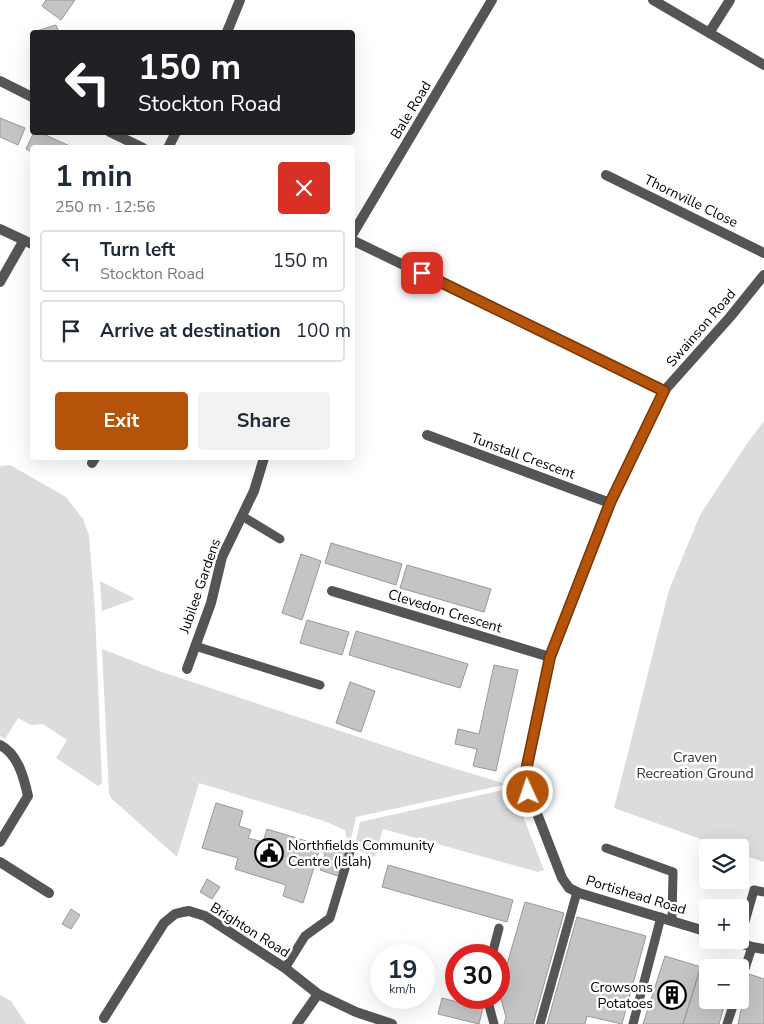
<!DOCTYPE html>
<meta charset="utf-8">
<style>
body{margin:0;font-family:"Nunito Sans",sans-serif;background:#f2f2f3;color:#1f2937;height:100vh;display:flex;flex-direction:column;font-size:19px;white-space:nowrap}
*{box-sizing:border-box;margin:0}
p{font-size:16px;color:#747a83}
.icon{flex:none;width:28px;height:28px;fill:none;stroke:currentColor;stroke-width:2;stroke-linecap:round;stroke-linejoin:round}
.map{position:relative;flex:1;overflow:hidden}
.details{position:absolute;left:30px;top:145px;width:325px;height:315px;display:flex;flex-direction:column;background:#fff;border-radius:5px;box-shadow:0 5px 20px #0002}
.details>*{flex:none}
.top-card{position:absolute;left:30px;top:30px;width:325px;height:105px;border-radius:5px;box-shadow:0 5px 20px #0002;background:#202124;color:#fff;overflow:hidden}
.tools{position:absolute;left:699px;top:839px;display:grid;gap:10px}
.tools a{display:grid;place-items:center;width:50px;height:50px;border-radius:5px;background:#fff;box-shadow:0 5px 20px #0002;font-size:25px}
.speed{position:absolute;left:370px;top:944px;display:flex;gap:10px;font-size:25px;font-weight:700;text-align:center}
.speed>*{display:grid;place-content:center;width:65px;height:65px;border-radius:50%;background:#fff;box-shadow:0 5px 20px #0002;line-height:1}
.speed small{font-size:12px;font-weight:400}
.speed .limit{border:8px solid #d22;background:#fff;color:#111}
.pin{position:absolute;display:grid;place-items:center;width:42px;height:42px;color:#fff;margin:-21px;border-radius:10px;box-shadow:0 2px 8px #0006}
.me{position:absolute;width:55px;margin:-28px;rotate:357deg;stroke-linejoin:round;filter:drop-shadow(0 0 4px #0008)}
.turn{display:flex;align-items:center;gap:18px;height:105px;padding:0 25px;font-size:22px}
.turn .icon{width:65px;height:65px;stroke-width:2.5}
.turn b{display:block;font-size:35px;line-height:42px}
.round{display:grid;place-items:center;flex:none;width:52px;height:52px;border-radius:5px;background:#f2f2f3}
.summary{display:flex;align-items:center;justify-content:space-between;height:85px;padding:0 25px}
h1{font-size:30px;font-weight:700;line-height:38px}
.button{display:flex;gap:10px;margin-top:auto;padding:10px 25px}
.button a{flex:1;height:58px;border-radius:5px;background:#b45309;color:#fff;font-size:20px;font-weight:700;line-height:58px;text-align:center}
.button a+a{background:#f2f2f3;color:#1f2937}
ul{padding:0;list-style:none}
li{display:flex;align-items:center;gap:15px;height:62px;margin:0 10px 8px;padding:0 15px;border:2px solid #e0e1e3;border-radius:5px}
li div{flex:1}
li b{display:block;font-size:19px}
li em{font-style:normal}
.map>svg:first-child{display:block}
.green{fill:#dcdcdc}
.building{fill:#c4c4c4;stroke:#999}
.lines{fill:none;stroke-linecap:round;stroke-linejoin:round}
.service{stroke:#555;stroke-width:9}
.minor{stroke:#555;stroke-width:10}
.route-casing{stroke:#753606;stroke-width:12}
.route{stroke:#b45309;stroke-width:9}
.labels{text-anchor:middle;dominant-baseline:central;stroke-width:5;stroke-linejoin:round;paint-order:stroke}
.street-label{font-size:14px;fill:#000;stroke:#fff}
.park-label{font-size:14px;fill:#333;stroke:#fff}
.poi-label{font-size:14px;fill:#000;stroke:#fff;text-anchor:start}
</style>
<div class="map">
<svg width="764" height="1024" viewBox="0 0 764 1024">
<rect width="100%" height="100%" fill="#fff"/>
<!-- green -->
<path class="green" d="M764 421V862L740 854V848L723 847 614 808 669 590 700 515 746 445Z
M10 465 66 497 83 519 89 535 95 611 102 783 98 786 56 758 67 740 43 724 31 725 18 718 5 739 0 736V466Z
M100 581 130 596 135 599 102 611Z
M102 649 159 671 443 765 503 783V785L356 817 349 848 345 830 324 821 199 783 177 857 112 799 109 794Z
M512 788 544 870 538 872 383 829 375 857 354 849 360 822Z
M0 995 11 1001 26 1024H0Z"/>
<!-- building -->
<path class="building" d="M46 0H75L61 20 42 6Z
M56 25 59 32H33Z
M0 118 25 128 18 145 0 137Z
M34 132H39L74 148H32V152L26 149Z
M331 543 402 564 396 585 325 563Z
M301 554 321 561 302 620 282 613Z
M407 565 491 589 484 612 400 588Z
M307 620 349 632 342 655 300 643Z
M356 631 468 664 460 688 349 655Z
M494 665 518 670 496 771 473 766 477 749 455 744 458 729 479 734Z
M350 682 375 691 361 732 336 723Z
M216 803 243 811 239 826 251 830 248 838 263 842 267 829 345 853 338 876 320 870 325 853 319 851 303 903 283 896 286 885 235 869 238 858 202 848Z
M388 865 513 900 507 922 382 887Z
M207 879 220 887 212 899 200 892Z
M525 902 564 913 533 1024H504L506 1017 499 992Z
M71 909 80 915 71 929 62 924Z
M577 917 646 936 622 1024 587 1016 585 1024H547Z
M665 956 701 967 683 1024H643Z
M703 959 731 968H708V1000H726L719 1024H683Z
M749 974 764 979V1024H738Z
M442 998 469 1005 470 999 484 1003 479 1024 438 1014Z"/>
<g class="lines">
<!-- service -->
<path class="service" d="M242 516 280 539
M195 646 320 685
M606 848 673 872 672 920
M740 939 754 890 764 892
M492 955 499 928
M285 968 305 936 330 918 351 849
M740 984 752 947
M487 998 494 1024
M540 1024 577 892
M633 1024 661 917
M727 1024 735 1000"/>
<!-- minor -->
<path class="minor" d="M653 0 764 65
M227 32 240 0
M709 33 730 0
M0 81 32 97
M110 132 143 148
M168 148 176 132
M606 175 764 253
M0 229 32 244
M352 235 492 0
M352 240 664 391
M0 282 24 240
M427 435 610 503
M92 463 95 458
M332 591 550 657
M187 669 211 603 222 557 254 491 264 458
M0 745C18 754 24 778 28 796L0 842
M0 862 49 893
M708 932 579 893 569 888 562 878 524 780 550 657 610 503 664 391 730 317 764 275
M731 940 752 947 764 949
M104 1018 164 923 175 914 183 912 189 911 205 916 285 968 318 994 356 1012 392 1024
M297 1024 318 994"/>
</g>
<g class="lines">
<defs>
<path id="route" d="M422 273 664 391 610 503 550 657 524 780 528 792"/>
</defs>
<!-- route casing -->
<use href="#route" class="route-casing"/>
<!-- route -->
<use href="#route" class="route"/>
</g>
<!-- icons -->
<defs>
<symbol id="civic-ring" viewBox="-11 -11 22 22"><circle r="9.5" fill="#fff" stroke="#000" stroke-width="1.5"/><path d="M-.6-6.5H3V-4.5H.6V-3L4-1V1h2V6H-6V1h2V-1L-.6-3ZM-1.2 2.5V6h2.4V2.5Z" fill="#000"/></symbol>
<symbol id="building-ring" viewBox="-11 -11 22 22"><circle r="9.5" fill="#fff" stroke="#000" stroke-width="1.5"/><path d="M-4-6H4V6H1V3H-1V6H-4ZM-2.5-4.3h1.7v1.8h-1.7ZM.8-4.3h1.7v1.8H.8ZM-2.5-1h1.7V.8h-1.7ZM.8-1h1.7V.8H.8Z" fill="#000"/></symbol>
</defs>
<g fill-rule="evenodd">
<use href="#civic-ring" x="253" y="837" width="32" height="32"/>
<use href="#building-ring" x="656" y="979" width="32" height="32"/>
</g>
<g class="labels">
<!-- street labels -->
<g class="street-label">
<text transform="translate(411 110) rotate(-59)">Bale Road</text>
<text transform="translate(691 201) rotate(26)">Thornville Close</text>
<text transform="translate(701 328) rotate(-49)">Swainson Road</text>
<text transform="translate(523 456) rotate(20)">Tunstall Crescent</text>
<text transform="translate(200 586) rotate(-71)">Jubilee Gardens</text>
<text transform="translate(445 611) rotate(17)">Clevedon Crescent</text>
<text transform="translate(636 895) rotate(17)">Portishead Road</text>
<text transform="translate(250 930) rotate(32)">Brighton Road</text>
</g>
<!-- park labels -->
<g class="park-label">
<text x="695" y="757">Craven<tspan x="695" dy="16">Recreation Ground</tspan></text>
</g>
<!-- poi labels -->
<g class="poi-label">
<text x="288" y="845">Northfields Community<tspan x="288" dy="16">Centre (Islah)</tspan></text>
<text x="653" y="987" text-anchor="end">Crowsons<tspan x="653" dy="16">Potatoes</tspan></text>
</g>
</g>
</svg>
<div class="tools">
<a><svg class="icon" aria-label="layers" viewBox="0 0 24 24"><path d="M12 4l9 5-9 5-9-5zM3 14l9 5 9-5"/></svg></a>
<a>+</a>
<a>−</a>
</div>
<div class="speed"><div>19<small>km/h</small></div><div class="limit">30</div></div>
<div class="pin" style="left:422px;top:273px;background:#d93025"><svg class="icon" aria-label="arrive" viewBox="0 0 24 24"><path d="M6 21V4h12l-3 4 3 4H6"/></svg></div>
<svg class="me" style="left:528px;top:792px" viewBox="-20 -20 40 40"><circle r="17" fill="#b45309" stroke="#fff" stroke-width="3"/><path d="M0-11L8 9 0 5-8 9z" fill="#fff"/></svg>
<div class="top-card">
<div class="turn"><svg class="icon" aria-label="left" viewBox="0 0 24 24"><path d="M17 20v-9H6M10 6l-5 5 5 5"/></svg><div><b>150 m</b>Stockton Road</div></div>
</div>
<section class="details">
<div class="summary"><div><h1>1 min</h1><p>250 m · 12:56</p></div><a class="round" style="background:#d93025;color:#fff"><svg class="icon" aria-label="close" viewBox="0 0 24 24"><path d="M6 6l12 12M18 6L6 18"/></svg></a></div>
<ul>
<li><svg class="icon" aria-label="left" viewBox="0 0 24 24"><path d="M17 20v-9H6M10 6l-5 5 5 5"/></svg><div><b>Turn left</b><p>Stockton Road</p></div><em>150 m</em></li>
<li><svg class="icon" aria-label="arrive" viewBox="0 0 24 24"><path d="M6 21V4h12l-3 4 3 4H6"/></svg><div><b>Arrive at destination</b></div><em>100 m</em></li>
</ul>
<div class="button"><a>Exit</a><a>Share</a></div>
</section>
</div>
